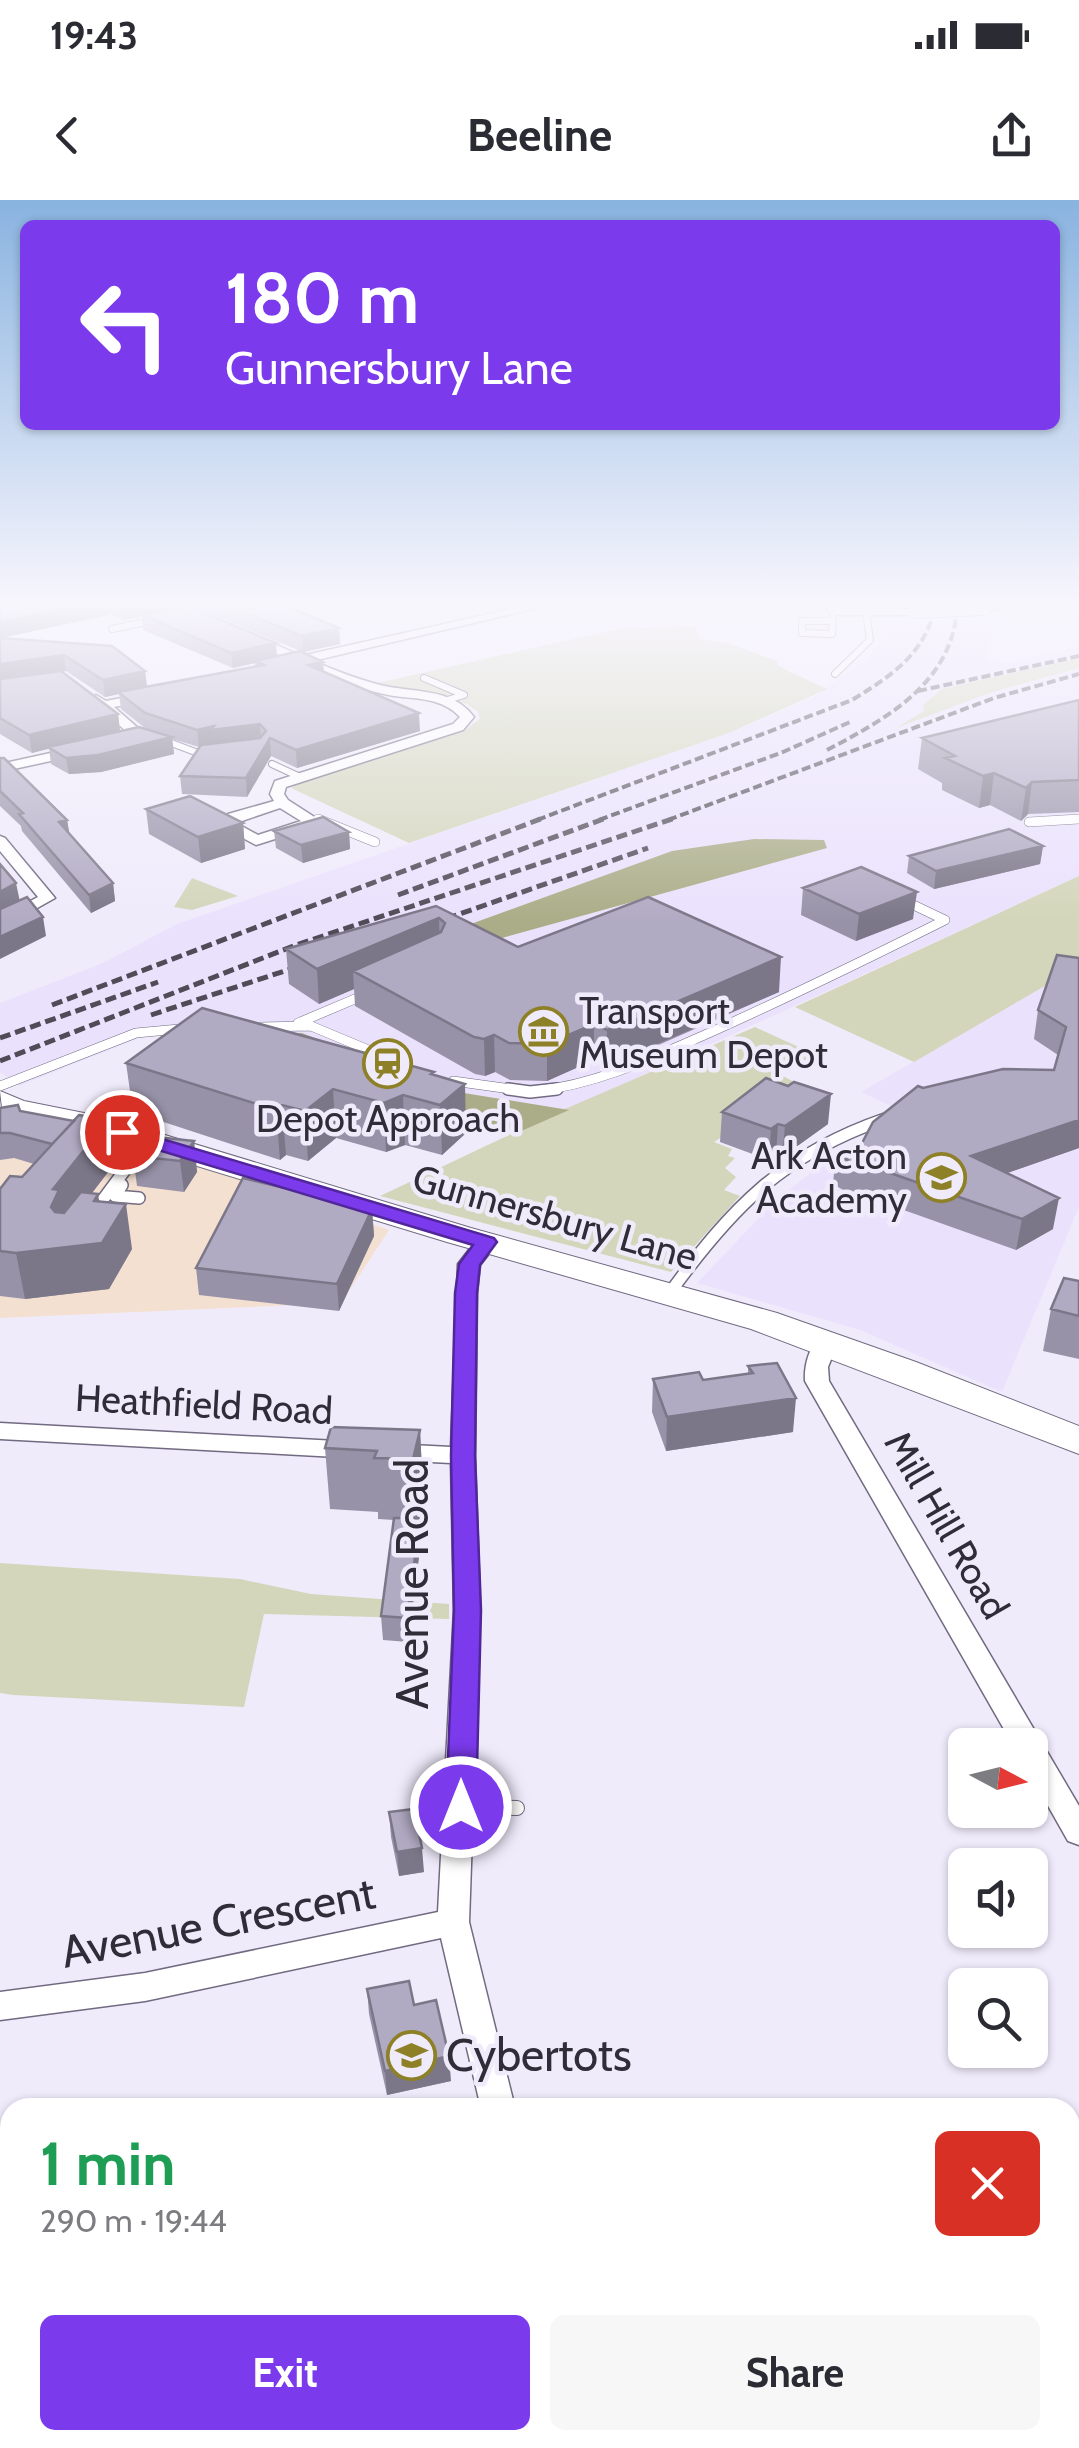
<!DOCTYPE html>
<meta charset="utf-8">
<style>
body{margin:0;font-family:Cabin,sans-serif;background:#f7f7f7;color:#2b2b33;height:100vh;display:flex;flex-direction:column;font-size:38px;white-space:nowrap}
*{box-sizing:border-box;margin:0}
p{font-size:32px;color:#7c7c81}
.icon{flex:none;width:55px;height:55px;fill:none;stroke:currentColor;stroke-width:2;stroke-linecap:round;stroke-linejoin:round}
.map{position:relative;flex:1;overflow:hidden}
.details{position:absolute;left:0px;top:1898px;width:1080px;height:352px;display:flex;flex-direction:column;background:#fff;border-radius:30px 30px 0 0;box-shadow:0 2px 8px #0004}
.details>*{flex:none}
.hud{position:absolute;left:20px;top:20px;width:1040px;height:210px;border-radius:15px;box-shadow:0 2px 8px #0004;background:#7c3aed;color:#fff;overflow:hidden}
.needle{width:65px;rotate:97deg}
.tools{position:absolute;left:948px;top:1528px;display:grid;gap:20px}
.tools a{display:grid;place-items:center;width:100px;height:100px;border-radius:15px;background:#fff;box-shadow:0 2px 8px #0004;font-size:50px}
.pin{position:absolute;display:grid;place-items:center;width:85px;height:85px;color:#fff;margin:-42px;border:5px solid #fff;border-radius:50%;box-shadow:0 2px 10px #0007}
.me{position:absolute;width:110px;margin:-55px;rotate:0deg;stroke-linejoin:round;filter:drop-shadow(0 0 8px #0008)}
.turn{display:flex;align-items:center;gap:35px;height:210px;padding:0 40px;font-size:45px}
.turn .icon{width:130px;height:130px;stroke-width:2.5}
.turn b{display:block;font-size:70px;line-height:85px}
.round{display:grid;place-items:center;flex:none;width:105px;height:105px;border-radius:15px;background:#f7f7f7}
.head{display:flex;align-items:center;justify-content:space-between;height:170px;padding:0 40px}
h1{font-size:60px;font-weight:800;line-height:75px;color:#1e9e55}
.primary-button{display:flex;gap:20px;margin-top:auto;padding:20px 40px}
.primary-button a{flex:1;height:115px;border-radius:15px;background:#7c3aed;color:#fff;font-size:40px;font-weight:800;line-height:115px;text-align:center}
.primary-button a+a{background:#f7f7f7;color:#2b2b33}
.status{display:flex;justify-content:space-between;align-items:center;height:70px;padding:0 50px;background:#fff;direction:ltr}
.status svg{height:28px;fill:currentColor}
header{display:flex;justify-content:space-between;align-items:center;height:130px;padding:0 40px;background:#fff;font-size:45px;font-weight:800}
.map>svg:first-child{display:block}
.commercial{fill:#f4e0d1}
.built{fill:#eae2fd}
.green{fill:#d3d6ba}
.forest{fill:#aaad87}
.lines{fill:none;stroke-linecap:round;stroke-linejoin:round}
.lane-far3-casing{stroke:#716a81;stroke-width:8}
.lane-far2-casing{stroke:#716a81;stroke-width:10}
.lane-far1-casing{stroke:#716a81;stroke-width:14}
.lane-casing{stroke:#716a81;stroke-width:16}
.street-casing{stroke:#716a81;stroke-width:3}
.primary-casing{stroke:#716a81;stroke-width:2}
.lane-far3{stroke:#fff;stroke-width:6}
.lane-far2{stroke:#fff;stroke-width:9}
.lane-far1{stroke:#fff;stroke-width:11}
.lane{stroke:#fff;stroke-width:14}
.street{fill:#fff;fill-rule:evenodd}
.primary{fill:#fff;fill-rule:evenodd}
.rail-far1{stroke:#4f4b57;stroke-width:4;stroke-dasharray:9 4;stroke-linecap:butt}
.rail{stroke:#4f4b57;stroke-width:5;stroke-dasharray:11 5;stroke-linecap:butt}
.street-bridge-casing{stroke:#716a81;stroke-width:14;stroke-linecap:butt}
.street-bridge{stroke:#fff;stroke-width:12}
.wall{fill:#9892a8;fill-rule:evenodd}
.shaded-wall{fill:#7c7788}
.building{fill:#b1aac3;stroke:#7c7788;stroke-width:2.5}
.route{fill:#7c3aed;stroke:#51269a;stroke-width:2.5}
.labels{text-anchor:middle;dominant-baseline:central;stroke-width:9;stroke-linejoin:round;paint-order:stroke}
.poi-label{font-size:38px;fill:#312d38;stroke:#f0ebfb;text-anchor:start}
.street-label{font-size:38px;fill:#312d38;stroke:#f0ebfb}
.near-street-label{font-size:45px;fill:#312d38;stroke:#f0ebfb}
.near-poi-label{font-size:45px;fill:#312d38;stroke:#f0ebfb;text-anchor:start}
</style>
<div class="status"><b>19:43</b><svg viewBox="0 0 49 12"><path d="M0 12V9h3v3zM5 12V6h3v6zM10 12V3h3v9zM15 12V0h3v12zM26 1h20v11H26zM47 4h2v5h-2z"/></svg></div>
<header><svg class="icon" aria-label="back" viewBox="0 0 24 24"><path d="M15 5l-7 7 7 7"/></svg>Beeline<svg class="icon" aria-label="share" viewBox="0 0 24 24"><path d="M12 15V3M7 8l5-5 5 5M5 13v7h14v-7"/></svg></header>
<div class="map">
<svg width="1079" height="2248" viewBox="0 0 1079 2248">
<rect width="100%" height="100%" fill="#f0ebfb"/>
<!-- commercial -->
<path class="commercial" d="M0 928 82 934 200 966 389 1030 341 1103 0 1118Z"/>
<!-- built -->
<path class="built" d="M900 407H993L995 422 986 459 1009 462 1079 446V676L519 932 152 833 19 886 0 872V803L103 763 177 724 729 533 812 498 871 456 891 414 900 411Z
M1050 783 1079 787V1007L1002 1192 860 1130 697 1083 776 1000 833 955 917 918 861 892Z"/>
<!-- green -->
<path class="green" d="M695 426 700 439 730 444 777 461 778 466 827 489 729 533 409 643 291 588 309 578 462 532 480 519 478 512 467 504 377 483 619 429Z
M1079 458V468L992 492 896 528 924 511 923 505 942 489Z
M1079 676V787L1050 783 914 862 795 807Z
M192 678 238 696 192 710 174 707Z
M755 827 816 855 779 874 802 886 714 942 732 949 728 956 735 958 725 968 736 977 724 990 740 996 671 1072 380 996 551 915Z
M0 1363 240 1379 311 1394 449 1404V1419L264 1414 244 1507 13 1495 0 1493Z"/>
<!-- forest -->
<path class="forest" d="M754 639 824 640 827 648 502 738 457 729 672 651Z
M179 831 302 833 458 892 569 910 519 932 152 833Z"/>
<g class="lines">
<defs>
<path id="lane-far3" d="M831 421H802V433L832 434 833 412
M112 429 155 420
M835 474 870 440 866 412
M424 478 464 495 444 501
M158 538 206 556
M272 564 300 577
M1060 620 1079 619"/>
<path id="lane-far2" d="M318 619 375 642
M1029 622 1079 619
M298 823 369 793
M259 827 311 826 407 866
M453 881 525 891
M0 886 136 833 190 828
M536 891C598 884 652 858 709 833 789 797 867 759 945 720L903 700"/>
<path id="lane-far1" d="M508 889 530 892 557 889
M122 985 115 996 139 998
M93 1013 142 947
M669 1094C731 1008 783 954 885 919"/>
<path id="lane" d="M461 1607 517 1608"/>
<path id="street" d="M520 407H541L313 461C334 470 357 479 380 485 412 493 452 487 474 517L463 530 286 587 284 594 288 600 316 618 313 627 256 645 222 627 220 624 228 614 274 601 270 594 275 581 453 524 460 517C443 498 417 499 394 496 342 487 294 461 247 441V435H255L301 456ZM280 608 301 621 258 635 236 623Z
M825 407 914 409 920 412 914 415H833Z
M980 407H1006L984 412Z
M147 493 152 494V500L114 507 146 535 124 544 117 540 129 534 90 499 96 495 106 501Z
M78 547 83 548V554L0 572V564Z
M0 636 5 638 55 698 0 729V717L38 697 0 651Z
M487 1036 498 1042 480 1065 477 1093 475 1256 480 1410 469 1722 515 1908H481L441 1738 145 1801 0 1820V1792L145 1773 438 1712 454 1410 451 1263 392 1260 380 1252 392 1244 451 1247 458 1064 479 1037Z
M827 1135 838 1142 828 1167 829 1181 1079 1606V1645L1068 1641 1030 1574V1545H1013L805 1181C804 1165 810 1139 827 1135Z
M0 1223 355 1242 367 1250 355 1258 0 1239Z
M330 2240H402L398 2248H326Z
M561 2240H601L603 2248H563Z"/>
<path id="primary" d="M0 891 24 901 109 918 471 1028 777 1113 916 1162 1079 1226V1254L751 1129 447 1042 92 934 3 916Z"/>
</defs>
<!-- lane-far3 casing -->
<use href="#lane-far3" class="lane-far3-casing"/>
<!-- lane-far2 casing -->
<use href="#lane-far2" class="lane-far2-casing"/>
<!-- lane-far1 casing -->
<use href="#lane-far1" class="lane-far1-casing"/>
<!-- lane casing -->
<use href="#lane" class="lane-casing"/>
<!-- street casing -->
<use href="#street" class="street-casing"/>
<!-- primary casing -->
<use href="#primary" class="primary-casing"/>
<!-- lane-far3 -->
<use href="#lane-far3" class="lane-far3"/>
<!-- lane-far2 -->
<use href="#lane-far2" class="lane-far2"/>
<!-- lane-far1 -->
<use href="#lane-far1" class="lane-far1"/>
<!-- lane -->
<use href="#lane" class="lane"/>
<!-- street -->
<use href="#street" class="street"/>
<!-- primary -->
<use href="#primary" class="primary"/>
<!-- rail-far1 -->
<path class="rail-far1" d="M918 491 1079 456
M827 550C888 518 953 482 957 407
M537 620 852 500C891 476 925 454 935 407
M599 620 783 552 850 522
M668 620 994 498 1079 474"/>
<!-- rail -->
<path class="rail" d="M398 695 606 618
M431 724 648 648
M52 805 543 618
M151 815 312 762
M0 838 158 782
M0 861 296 745 675 618"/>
<defs>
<path id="street-bridge" d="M914 412 984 409"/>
</defs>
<!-- street-bridge casing -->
<use href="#street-bridge" class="street-bridge-casing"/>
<!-- street-bridge -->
<use href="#street-bridge" class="street-bridge"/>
</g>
<!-- wall -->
<path class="wall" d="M0 407H167V410L277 456 323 462 324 472 420 531 297 568 271 556 247 597 182 594 180 576 199 547 172 539 174 554 101 572 69 574 51 564 49 548 32 553 0 534ZM112 414 123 420 142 416 143 430 233 468 255 463V467L147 487 145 471 1 438ZM66 471 105 497 119 494 121 509 145 528 120 531 118 514 62 472Z
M194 407H289L339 428 340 444 303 452Z
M1079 500V612L1028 614 1021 621 990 605 979 608 942 590V583L918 569 922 538Z
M0 558 67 620 69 633 113 683 115 701 91 713 22 631 21 626 0 606Z
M146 609 243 623 245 649 201 663 149 634Z
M274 631 349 632 350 649 303 663 276 648Z
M1043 646 1040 664 934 689 907 673 909 656Z
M803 688 913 719 856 741 801 715Z
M436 706 518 747 779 792 622 861 606 866 594 860 547 881 510 880 495 872 485 876 475 874 355 806 354 789 319 804 289 784 286 749Z
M1079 758V948L1007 973 1053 1029 1016 1050 870 998 855 997 833 984 836 953 861 945 923 888 1054 870 1058 855 1034 839 1038 810Z
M126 863 434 875 466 933 442 955 405 945 386 952 336 938 308 961 286 955 280 960 133 912Z
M0 908 20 911 115 963 92 993 100 1001 132 1049 109 1089 25 1099 0 1096V989L22 977 34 964 14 958 0 960Z
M722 912 828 924 782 957 776 954 769 960 720 942Z
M194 941 197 972 184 992 137 986 133 956Z
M372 1009 374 1036 339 1111 199 1095 196 1068Z
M1079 1081V1159L1043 1151 1051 1109Z
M748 1166 793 1232 666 1251 652 1212 653 1179 703 1180 748 1174Z
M420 1230 423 1291 417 1318H420L421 1341 408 1442 383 1440 381 1416 394 1320 378 1319V1312L330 1309 325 1248Z
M389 1612 424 1672 399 1676 391 1637Z
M367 1789 414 1805 451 1881 387 1895 369 1814Z"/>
<!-- shaded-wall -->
<path class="shaded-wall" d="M73 407H111L112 414 0 438V422Z
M122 407H167V411L123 420Z
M339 428 340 444 303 452 302 436Z
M276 443 277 458 255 461V463L233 468 231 453Z
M64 455 66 471 0 481V464Z
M323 462 324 478 308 465Z
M145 471 147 487 118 492 119 494 105 497 103 480Z
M419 513 420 531 297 568 296 550Z
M118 514 120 531 32 553 29 535Z
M260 524 261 542 199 547 197 530 214 526Z
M172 537 174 554 101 572 69 574 66 558Z
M270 538 271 556 247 597 246 578Z
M994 573 990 605 979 608 983 576Z
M1032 582 1028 614 1021 621 1026 588Z
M67 620 70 637 59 622Z
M243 623 245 649 201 663 198 637Z
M349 632 350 649 303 663 301 645Z
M1043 646 1040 664 934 689 936 671Z
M16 683 20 702 0 713V692Z
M113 683 115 701 91 713 89 695Z
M917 692 913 719 856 741 859 714Z
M43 717 46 736 0 759V737Z
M439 718 440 752 353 771 354 789 319 804 317 769Z
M781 757 779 792 606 866 607 830Z
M594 824V860L547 881V844Z
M494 835 495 872 485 876 484 839Z
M465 884 466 933 442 955 440 905Z
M333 889 336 938 308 961 305 911Z
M831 894 828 924 782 957 785 926Z
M403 895 405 945 386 952 384 903Z
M282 905 286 955 280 960 276 910Z
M108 920 115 963 65 1028 94 1001 98 994 105 1037 126 1004 132 1049 109 1089 25 1099 16 1053 51 1007 53 989Z
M1079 920V948L967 987 971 956Z
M778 924 776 954 769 960 771 929Z
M194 941 197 972 184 992 180 961Z
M1059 998 1053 1029 1016 1050 1022 1019Z
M372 1009 374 1036 339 1111 337 1084Z
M796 1198 793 1232 666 1251 667 1217Z
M420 1230 423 1291 416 1321 413 1259Z
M420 1318 421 1341 408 1442 407 1418Z
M422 1648 424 1672 399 1676 397 1652Z
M449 1856 451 1881 387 1895 385 1871Z"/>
<!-- building -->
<path class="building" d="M0 407H73L0 422Z
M181 407H190L276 443 231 453 142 415Z
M230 407H289L339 428 302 436Z
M0 438 112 446 145 471 103 480 64 455 0 464Z
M300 451 323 462 308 465 419 513 296 550 270 538 246 578 180 576 201 545 260 538 266 531 260 524 211 530 214 526 197 530 145 513 118 492 264 465 255 461Z
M61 471 118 514 29 535 0 518V479Z
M1079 500V580L1032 582 1026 588 994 573 983 576 945 558 955 556 922 538Z
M139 527 172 537 98 555 66 558 48 547Z
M0 558H4L67 620 59 622 113 683 89 695 19 614 23 613 0 591Z
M190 596 243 623 198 637 146 609Z
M323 617 349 632 301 645 274 631Z
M1009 629 1043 646 936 671 909 656Z
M0 664 16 683 0 692Z
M861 667 917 692 859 714 803 688Z
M27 697 43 717 0 737V709Z
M648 697 781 757 623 825 607 830 594 824 547 844 509 843 494 835 484 839 474 837 353 771 441 732 445 723 439 718 317 769 286 749 436 706 518 747Z
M1057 755 1079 758V920L971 956 1059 998 1022 1019 873 967 858 966 836 953 861 945 873 922 918 886 923 888 1003 869 1054 870 1066 827 1038 810Z
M202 808 434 872 431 874 465 884 440 905 403 895 384 903 333 889 305 911 282 905 276 910 126 863Z
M766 878 788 886 794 882 831 894 785 926 778 924 771 929 722 912Z
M18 905 20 911 74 921 52 944 10 933H0V908Z
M79 915 108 920 53 989 59 990 51 1007 55 1012 64 1013 81 992 98 994 94 1001 126 1004 102 1043 16 1053 0 1051V989L10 976 22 977Z
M147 936 194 941 180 961 133 956Z
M243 978 372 1009 337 1084 196 1068Z
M1064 1078 1079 1081V1116L1051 1109Z
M777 1163 796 1198 667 1217 653 1179 699 1172 703 1180 753 1173 748 1166Z
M331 1227 420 1230 413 1259 374 1258 377 1251 325 1248Z
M394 1318H420L407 1418 381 1416Z
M414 1609 422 1648 397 1652 389 1612Z
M409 1781 414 1805 436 1800 449 1856 385 1871 367 1789Z"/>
<!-- sky -->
<linearGradient id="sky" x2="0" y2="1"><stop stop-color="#89b3e0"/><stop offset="0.56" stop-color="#f8f6fd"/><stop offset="1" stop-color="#f8f6fd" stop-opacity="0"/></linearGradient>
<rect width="1079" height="722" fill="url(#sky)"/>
<!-- route -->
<path class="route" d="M122 927 494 1038 497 1042 480 1065 477 1093 475 1256 481 1410 476 1607 472 1615 461 1619 450 1615 446 1607 454 1410 451 1256 455 1093 459 1064 473 1045 115 937 113 932Z"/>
<!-- icons -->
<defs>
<symbol id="museum-ring" viewBox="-11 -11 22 22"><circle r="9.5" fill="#f0ebfb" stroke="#8d8027" stroke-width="1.5"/><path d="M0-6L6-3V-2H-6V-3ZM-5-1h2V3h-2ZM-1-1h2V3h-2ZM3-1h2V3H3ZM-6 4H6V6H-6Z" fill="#8d8027"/></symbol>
<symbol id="station-ring" viewBox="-11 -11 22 22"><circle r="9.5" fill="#f0ebfb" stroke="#8d8027" stroke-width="1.5"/><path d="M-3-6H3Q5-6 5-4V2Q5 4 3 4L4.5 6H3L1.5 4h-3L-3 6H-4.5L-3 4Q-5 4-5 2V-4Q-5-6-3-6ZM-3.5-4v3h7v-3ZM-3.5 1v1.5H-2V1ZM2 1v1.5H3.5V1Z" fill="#8d8027"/></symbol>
<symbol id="school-ring" viewBox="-11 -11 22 22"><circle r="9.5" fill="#f0ebfb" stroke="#8d8027" stroke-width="1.5"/><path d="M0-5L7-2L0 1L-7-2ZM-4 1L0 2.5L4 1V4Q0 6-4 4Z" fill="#8d8027"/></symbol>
</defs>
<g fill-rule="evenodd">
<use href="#museum-ring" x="516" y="804" width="55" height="55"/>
<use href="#station-ring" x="360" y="836" width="55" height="55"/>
<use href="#school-ring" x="914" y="950" width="55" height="55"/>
<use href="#school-ring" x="384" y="1828" width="55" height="55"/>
</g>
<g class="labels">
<!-- poi labels -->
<g class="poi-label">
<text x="579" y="810">Transport<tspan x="579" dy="44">Museum Depot</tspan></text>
<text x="388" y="918" text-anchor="middle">Depot Approach</text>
<text x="907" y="955" text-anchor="end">Ark Acton<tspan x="907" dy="44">Academy</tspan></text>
</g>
<!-- street labels -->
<g class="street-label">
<text transform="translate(555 1017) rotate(16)">Gunnersbury Lane</text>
<text transform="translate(204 1204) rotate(3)">Heathfield Road</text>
<text transform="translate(947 1325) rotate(60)">Mill Hill Road</text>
</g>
<!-- near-street labels -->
<g class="near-street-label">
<text transform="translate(412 1384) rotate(-90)">Avenue Road</text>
<text transform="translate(218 1722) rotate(-11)">Avenue Crescent</text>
</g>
<!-- near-poi labels -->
<g class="near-poi-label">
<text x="446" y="1855">Cybertots</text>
</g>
</g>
</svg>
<div class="tools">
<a><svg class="needle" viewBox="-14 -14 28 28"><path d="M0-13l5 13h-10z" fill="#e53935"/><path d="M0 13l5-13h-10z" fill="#7c7c81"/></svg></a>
<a><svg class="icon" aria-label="sound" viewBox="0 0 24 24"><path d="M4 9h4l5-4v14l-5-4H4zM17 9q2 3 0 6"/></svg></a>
<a><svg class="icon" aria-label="search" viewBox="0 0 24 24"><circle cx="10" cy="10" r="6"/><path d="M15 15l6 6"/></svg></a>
</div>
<div class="pin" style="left:122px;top:932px;background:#d93025"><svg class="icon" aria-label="arrive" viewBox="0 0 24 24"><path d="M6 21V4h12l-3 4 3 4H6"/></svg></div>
<svg class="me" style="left:461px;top:1607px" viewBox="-20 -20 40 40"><circle r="17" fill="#7c3aed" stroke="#fff" stroke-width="3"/><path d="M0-11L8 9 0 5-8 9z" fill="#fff"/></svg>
<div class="hud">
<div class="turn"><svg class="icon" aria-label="left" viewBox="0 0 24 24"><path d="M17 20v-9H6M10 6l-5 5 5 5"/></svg><div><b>180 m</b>Gunnersbury Lane</div></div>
</div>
<section class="details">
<div class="head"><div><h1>1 min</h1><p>290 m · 19:44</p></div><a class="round" style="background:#d93025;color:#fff"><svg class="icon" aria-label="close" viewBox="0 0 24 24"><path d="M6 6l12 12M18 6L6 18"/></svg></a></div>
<div class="primary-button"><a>Exit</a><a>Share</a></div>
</section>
</div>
